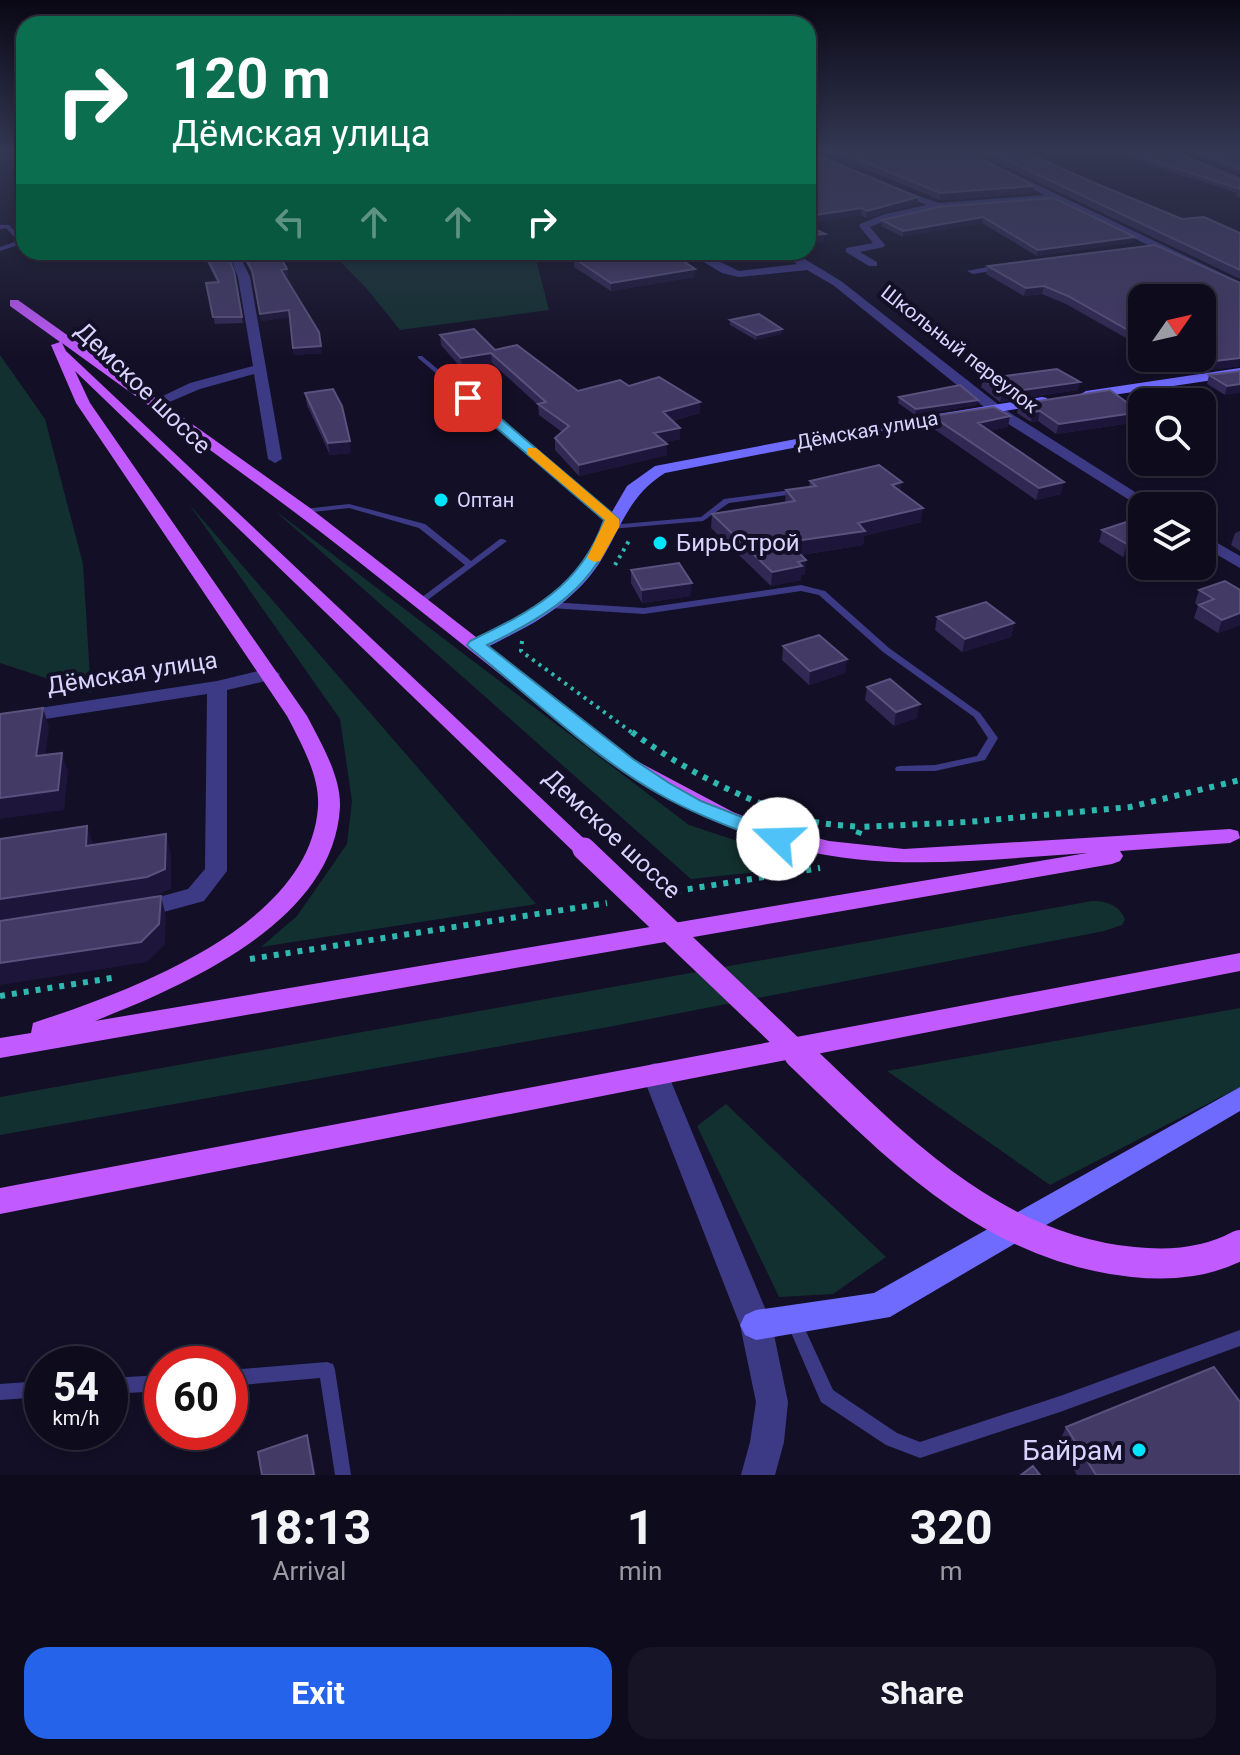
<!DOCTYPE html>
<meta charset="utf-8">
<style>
body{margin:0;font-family:Roboto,sans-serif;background:#171425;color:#f1f3f6;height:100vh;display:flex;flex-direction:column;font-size:30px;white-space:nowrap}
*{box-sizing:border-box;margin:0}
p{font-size:26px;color:#9b9ba3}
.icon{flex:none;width:44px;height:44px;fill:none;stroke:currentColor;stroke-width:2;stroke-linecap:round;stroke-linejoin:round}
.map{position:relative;height:1475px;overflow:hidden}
.details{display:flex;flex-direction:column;background:#0e0b1c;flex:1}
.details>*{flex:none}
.banner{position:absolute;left:16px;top:16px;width:800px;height:244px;border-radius:24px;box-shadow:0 4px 12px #0003,0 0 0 2px #2e2b3b;background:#0b6e4f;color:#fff;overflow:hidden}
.needle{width:52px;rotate:56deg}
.buttons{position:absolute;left:1128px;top:284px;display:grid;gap:16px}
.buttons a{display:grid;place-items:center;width:88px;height:88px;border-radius:16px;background:#0e0b1c;box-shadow:0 4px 12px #0003,0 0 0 2px #2e2b3b;font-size:40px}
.speed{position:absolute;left:24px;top:1346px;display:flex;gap:16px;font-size:40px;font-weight:700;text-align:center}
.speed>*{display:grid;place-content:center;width:104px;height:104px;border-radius:50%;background:#0e0b1c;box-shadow:0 4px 12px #0003,0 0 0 2px #2e2b3b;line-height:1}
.speed small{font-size:20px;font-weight:400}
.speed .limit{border:12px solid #d22;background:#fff;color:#111}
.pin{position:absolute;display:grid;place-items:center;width:68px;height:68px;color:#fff;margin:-34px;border-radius:16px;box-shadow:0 4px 12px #0006}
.me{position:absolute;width:88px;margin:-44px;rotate:291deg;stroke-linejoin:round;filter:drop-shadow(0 0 6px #0008)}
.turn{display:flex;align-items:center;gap:28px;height:168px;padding:0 24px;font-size:36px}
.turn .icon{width:104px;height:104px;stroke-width:2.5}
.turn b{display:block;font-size:56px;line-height:68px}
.lanes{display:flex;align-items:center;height:76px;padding:0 24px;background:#0003;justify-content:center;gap:40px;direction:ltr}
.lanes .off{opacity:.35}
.eta{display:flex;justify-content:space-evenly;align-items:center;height:136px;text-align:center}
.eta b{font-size:48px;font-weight:700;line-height:56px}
.cta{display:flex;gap:16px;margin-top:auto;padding:16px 24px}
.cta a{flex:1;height:92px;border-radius:24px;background:#2563eb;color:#fff;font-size:32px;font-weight:700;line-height:92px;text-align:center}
.cta a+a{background:#171425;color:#f1f3f6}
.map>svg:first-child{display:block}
.green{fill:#12302f}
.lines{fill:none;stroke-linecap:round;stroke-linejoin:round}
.path-far1{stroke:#2fb8b0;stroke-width:4;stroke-dasharray:3 5;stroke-linecap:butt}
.path{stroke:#2fb8b0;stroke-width:6;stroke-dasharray:5 7;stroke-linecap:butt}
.lane{fill:#3d3a85;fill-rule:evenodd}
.street{fill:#3d3a85;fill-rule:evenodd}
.secondary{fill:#6f6bff;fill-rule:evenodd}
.primary{fill:#c25bff;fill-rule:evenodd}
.primary-bridge-far1{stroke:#c25bff;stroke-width:23}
.primary-bridge{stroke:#c25bff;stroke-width:30}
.wall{fill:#312854}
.shaded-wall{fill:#1d163a}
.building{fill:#433a66;stroke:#5a527e;stroke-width:2}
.route{fill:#4fc3f7;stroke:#337fa1;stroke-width:2}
.slow{fill:#f59e0b}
.poi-dot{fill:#00e5ff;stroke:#130f26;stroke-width:3}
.labels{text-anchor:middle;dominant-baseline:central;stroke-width:8;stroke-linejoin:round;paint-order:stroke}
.far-street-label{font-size:20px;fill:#d9d4ff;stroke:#130f26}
.far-poi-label{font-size:20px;fill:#d9d4ff;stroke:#130f26;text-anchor:start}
.street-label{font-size:24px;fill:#d9d4ff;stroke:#130f26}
.poi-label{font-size:24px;fill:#d9d4ff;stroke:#130f26;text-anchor:start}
.near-poi-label{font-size:28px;fill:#d9d4ff;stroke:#130f26;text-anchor:end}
</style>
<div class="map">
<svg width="1240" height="1475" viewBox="0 0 1240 1475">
<rect width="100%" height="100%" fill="#130f26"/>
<!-- green -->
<path class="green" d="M331 252H534L549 310 400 330 367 289Z
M0 355 45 419 83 564 91 693 0 663Z
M189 504 536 904 261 947 297 916 347 844 352 801 340 719Z
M273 509 689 825 813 866 691 879Z
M1092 901C1106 901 1119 905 1125 919L1122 925 1104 931 603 1028 0 1135V1097Z
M1240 1008V1087L1050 1185 887 1071Z
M726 1104 886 1257 833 1294 779 1297 697 1126Z"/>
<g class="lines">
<!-- path-far1 -->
<path class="path-far1" d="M615 565 630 539
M522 641 521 651 634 734"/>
<!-- path -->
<path class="path" d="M632 732C682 769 745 801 805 819 822 825 843 825 861 827
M858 835 861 827 968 822 1130 807 1240 780
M664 893 820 868
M250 959 607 903
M0 996 118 977"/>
<!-- lane -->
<path class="lane" d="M24 153V155L0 161V159Z
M0 225H9L24 241V243L0 251V247L18 241 6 228 0 229Z
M418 356H422L615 517V521H609L418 358Z
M791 490H794V494L729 503 703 521 611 529 607 527 611 525 701 517 724 499Z
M349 504 425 524 471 561 500 539H503L507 541 421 605 418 604 417 602 418 600 465 565 419 528 349 508 304 513 300 511 304 509Z
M801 585 825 591 889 648 980 713 998 738 985 760 935 771H896L895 769 896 767 900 766 935 765 977 756 988 738 974 717 883 652 819 595 801 591 644 614 550 608 546 605 550 602 644 608Z
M794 1314 799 1316 833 1390 897 1433 920 1442 1060 1396 1240 1330V1346L1060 1412 920 1458 886 1445 821 1402 786 1321 789 1316Z
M327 1362 333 1364 335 1370 351 1475H335L320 1378 230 1386V1370Z
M162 1375V1391L110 1394V1378Z
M42 1381V1397L0 1400V1384Z"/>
<!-- street -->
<path class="street" d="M958 152H969L1240 282V289L1054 200 938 209 892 218 870 227 885 245 884 247 860 252 877 262V266H869L846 252V248L873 243 859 226 860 224 885 214 927 205 890 190V186L939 203 1044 195Z
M1165 152H1177L1240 177V183Z
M228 252H238L250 277 282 459 275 463 268 459 254 374 200 389 160 406 148 403 190 383 253 366 238 277Z
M687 252H700L739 271 797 264 780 252H793L841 281 1004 409 1157 506 1142 508 994 415 833 285 807 270 739 277 722 273Z
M1012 262 1016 263V267L973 274 967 271Z
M1202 534 1240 556V568L1202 546Z
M271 668 280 674 278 678 227 690V871L204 901 138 919 130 917 126 911 130 905 188 889 205 869 207 694 0 726V714L217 681Z
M655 1063 664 1066 668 1074 772 1325 788 1402 784 1442 775 1475H741L750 1442 756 1402 740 1325 642 1074 646 1066Z"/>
<!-- secondary -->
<path class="secondary" d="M1240 368V376L1086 399 1079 395 1086 391Z
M1042 397 1047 398V404L864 434 665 473C629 495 621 528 600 562 578 596 545 618 509 636 497 642 482 652 469 649L466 645 527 612 565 583 584 560 627 486 655 466 864 426Z
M1240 1087V1111L890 1317 756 1340 745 1335 740 1325 745 1315 756 1310 874 1293Z"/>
<!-- primary -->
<path class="primary" d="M10 300H18L310 508 633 759 733 812 766 825 829 841 904 849 1230 829 1238 831 1240 838 1230 843 1120 851 1123 856 1120 861 1112 864 0 1058V1038L31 1033 33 1023C129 991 310 927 318 807 320 776 301 743 287 716L76 403 51 345 60 342 10 306ZM62 343C158 413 256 481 349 554 406 599 462 644 519 689 608 760 680 819 793 848 890 873 988 859 1087 853L95 1021C186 985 334 922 340 807 341 776 321 743 307 716L90 403 75 371 576 854H592L595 849 66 351Z
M1240 953V971L0 1214V1188Z"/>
<!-- primary-bridge-far1 -->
<path class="primary-bridge-far1" d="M584 849 801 1056"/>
<!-- primary-bridge -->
<path class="primary-bridge" d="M799 1054C897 1148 992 1248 1133 1262 1170 1266 1207 1263 1240 1245"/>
</g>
<!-- wall -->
<path class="wall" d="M808 152 918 197 917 204 866 218 861 215Z
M825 152H967L1034 186 1033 193 940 200Z
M975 152H1025L1092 182 1182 219 1240 233V279Z
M1110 152H1174L1240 181V198L1236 196 1237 193Z
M1185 152H1230L1240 156V174Z
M939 207 1134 242 1037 256 982 223 903 237 881 226 882 220Z
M1155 245 1240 283V366L1188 373 1161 358H1202V298H1142V347L1066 304 1042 294 1024 296 986 274 988 266Z
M202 252H226L234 271 243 323 215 324 206 283 217 282Z
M240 252H278L287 269 288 276H284L322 353 294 355 289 317 261 321 253 276Z
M574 258 695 269 694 277 611 291 574 267Z
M730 320 782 329 781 334 756 340 730 325Z
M440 335 495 350 578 391 629 386 700 402V413L672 421 680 439 665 442 667 455 579 476 555 450V438L562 432 539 415 538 405 492 363 462 369 441 345Z
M1240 371 1225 395 1207 384 1209 375Z
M983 379 1078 390 1000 402 981 387Z
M305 393 351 453 330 455 307 405Z
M899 397 978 400 977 405 915 415 898 403Z
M1019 404 1138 422 1056 434 1038 421 1031 422 1017 413Z
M932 416 1008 427 989 431 1061 494 1036 500 931 427Z
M810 481 901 491 921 522 864 536 863 545 801 555 805 575H801V580L771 586 711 528 712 514 785 503 786 490 809 487Z
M1142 529 1123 557 1099 542 1102 530Z
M1240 531V551L1231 545 1235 533Z
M631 570 691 596 642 603 631 583Z
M1199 590H1240V625L1218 633 1194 618 1198 606 1195 603Z
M937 617 1014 623 1011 637 962 652 935 630Z
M783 646 847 659 845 673 809 685 782 660Z
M867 687 917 718 894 726 865 700Z
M1066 1427 1240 1475H1077L1058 1445Z"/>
<!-- shaded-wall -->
<path class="shaded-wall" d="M1034 186 1033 193 940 200V193Z
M918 197 917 204 866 218 867 211Z
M862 208 861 215 808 224V216Z
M983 217 982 223 903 237V231Z
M825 234 824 242 808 244V236Z
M1135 237 1134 242 1037 256 1038 250Z
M726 252H745L726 254Z
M287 269 288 276H282L281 270Z
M695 269 694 277 611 291V283Z
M1044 286 1042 294 1024 296 1026 288Z
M289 310 290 317 261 321 260 314Z
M782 329 781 334 756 340 757 335Z
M321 346 322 353 294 355 293 348Z
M491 353 492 363 462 369 461 358Z
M1240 358V366L1188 373 1190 364Z
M1080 382 1078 390 1000 402 1002 393Z
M1240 384V393L1225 395 1227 386Z
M978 400 977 405 915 415 916 409Z
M700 402V413L663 423V412Z
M1040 411 1038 421 1031 422 1033 412Z
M1140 412 1138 422 1056 434 1059 424Z
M1010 416 1008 427 976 434 978 423Z
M680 428V439L654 444V433Z
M350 441 351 453 330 455 328 443Z
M667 444V455L579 476V465Z
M902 482 900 496 892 485Z
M1064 482 1061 494 1036 500 1039 488Z
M923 508 921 522 864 536 863 545 786 557 788 542Z
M1142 539V550L1123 557 1127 544Z
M806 560 805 575H801V580L771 586 772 572Z
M692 583 691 596 642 603V590Z
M1240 613V625L1218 633 1222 620Z
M1014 623 1011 637 962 652 965 639Z
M847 659 845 673 809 685 810 671Z
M920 704 917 718 894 726 896 712Z
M43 708 49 727 43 775 36 756Z
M62 753 68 772 64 810 0 819V798Z
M87 826 94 846H86Z
M166 834 171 854V889L153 897 0 920V899Z
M161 896 166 916 165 944 147 962 0 985V963Z
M307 1435 311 1449 316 1475H314Z"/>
<!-- building -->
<path class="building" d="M808 152H809L918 197 867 211 862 208 808 216Z
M841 152H967L1034 186 940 193Z
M990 152H1025L1092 182 1182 219 1204 217 1240 233V270Z
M1125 152H1175L1240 181V189Z
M1197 152H1230L1240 156V169Z
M1054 198 1135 237 1038 250 983 217 903 231 882 220 939 207Z
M808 226 825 234 808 236Z
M1155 245 1240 283V358L1190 364 1178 358H1202V298H1142V338L1068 296 1044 286 1026 288 988 266Z
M204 252H226L234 271 242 317H213L206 283 219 282Z
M242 252H278L287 269 281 270 319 332 321 346 293 348 289 310 260 314 252 270Z
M613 252H670L695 269 611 283 574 258Z
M759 314 782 329 757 335 730 320Z
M474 329 495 350 517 345 578 391 620 380 629 386 659 377 700 402 663 412 680 428 654 433 667 444 579 465 555 438 569 426 538 404 546 402 491 353 461 358 440 335Z
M1057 369 1080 382 1002 393 983 379Z
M1240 371V384L1227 386 1209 375Z
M960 385 978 400 916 409 899 397Z
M333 389 342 406 350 441 328 443 305 393Z
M1110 390 1140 412 1059 424 1040 411 1033 412 1019 404Z
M994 407 1010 416 978 423 1064 482 1039 488 932 416Z
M879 465 902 482 892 485 923 508 858 523 865 531 788 542 806 560 798 562 802 566 772 572 712 514 795 501 786 490 816 486 810 481Z
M1129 521 1142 529V539L1127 544 1102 530Z
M679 563 692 583 642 590 631 570Z
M1225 581 1240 590V613L1222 620 1199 605 1214 599 1199 590Z
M986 602 1014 623 965 639 937 617Z
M819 635 847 659 810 671 783 646Z
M890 679 920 704 896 712 867 687Z
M43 708 36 756 62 753 58 790 0 798V714Z
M87 826 86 846 166 834 165 869 147 877 0 899V839Z
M161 896 159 924 141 942 0 963V921Z
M1214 1367 1240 1402V1475H1096L1066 1427Z
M307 1435 314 1475H262L258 1452Z
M1033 1466 1040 1475H1021Z"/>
<!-- sky -->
<linearGradient id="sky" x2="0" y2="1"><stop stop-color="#0a0815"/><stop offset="0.42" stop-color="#333752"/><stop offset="1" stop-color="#333752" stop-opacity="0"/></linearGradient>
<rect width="1240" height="358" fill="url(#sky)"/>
<!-- route -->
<path class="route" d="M464 395H473L619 519C596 587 548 616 487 645L633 759 669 783 701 801 785 834 788 839 785 843H771C733 828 694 814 659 794 592 756 530 696 470 648L467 645 470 641C530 612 581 587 604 520L464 400Z"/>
<!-- slow -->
<path class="slow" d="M527 448H536L619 519V527L600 561 594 562 587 558 605 520 527 454Z"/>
<!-- markers -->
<g class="poi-dot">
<circle cx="441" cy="500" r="8"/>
<circle cx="660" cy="543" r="8"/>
<circle cx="1139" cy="1450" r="8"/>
</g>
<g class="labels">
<!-- far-street labels -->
<g class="far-street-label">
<text transform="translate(960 349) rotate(38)">Школьный переулок</text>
<text transform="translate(867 430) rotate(-10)">Дёмская улица</text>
</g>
<!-- far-poi labels -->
<g class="far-poi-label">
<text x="457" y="500">Оптан</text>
</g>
<!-- street labels -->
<g class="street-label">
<text transform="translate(143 388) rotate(44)">Демское шоссе</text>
<text transform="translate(132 673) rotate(-9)">Дёмская улица</text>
<text transform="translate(612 834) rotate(43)">Демское шоссе</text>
</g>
<!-- poi labels -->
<g class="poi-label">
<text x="676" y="543">БирьСтрой</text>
</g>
<!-- near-poi labels -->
<g class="near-poi-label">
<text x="1123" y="1450">Байрам</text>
</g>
</g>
</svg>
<div class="buttons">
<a><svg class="needle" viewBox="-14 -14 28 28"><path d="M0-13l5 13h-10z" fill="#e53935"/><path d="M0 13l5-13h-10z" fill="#9b9ba3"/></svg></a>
<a><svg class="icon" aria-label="search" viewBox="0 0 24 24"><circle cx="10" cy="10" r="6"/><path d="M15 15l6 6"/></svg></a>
<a><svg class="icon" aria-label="layers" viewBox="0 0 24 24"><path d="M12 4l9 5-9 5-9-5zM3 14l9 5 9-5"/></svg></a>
</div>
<div class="speed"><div>54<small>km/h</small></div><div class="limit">60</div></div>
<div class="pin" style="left:468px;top:398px;background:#d93025"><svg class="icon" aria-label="arrive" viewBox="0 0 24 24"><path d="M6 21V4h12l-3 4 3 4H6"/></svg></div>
<svg class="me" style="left:778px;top:839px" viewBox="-20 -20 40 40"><circle r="19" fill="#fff"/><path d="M0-13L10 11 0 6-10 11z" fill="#4fc3f7"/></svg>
<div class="banner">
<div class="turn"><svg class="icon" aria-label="right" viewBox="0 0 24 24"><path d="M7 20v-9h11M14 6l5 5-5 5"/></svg><div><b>120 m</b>Дёмская улица</div></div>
<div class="lanes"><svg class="icon off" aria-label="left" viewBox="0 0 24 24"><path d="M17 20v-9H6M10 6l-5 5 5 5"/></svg><svg class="icon off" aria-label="ahead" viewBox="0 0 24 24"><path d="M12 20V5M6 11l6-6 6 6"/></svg><svg class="icon off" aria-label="ahead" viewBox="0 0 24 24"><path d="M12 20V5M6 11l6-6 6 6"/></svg><svg class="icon" aria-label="right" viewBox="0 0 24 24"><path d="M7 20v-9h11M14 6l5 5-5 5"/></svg></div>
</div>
</div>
<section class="details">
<div class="eta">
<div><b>18:13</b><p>Arrival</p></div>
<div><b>1</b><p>min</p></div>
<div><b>320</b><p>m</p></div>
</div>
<div class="cta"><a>Exit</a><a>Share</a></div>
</section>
